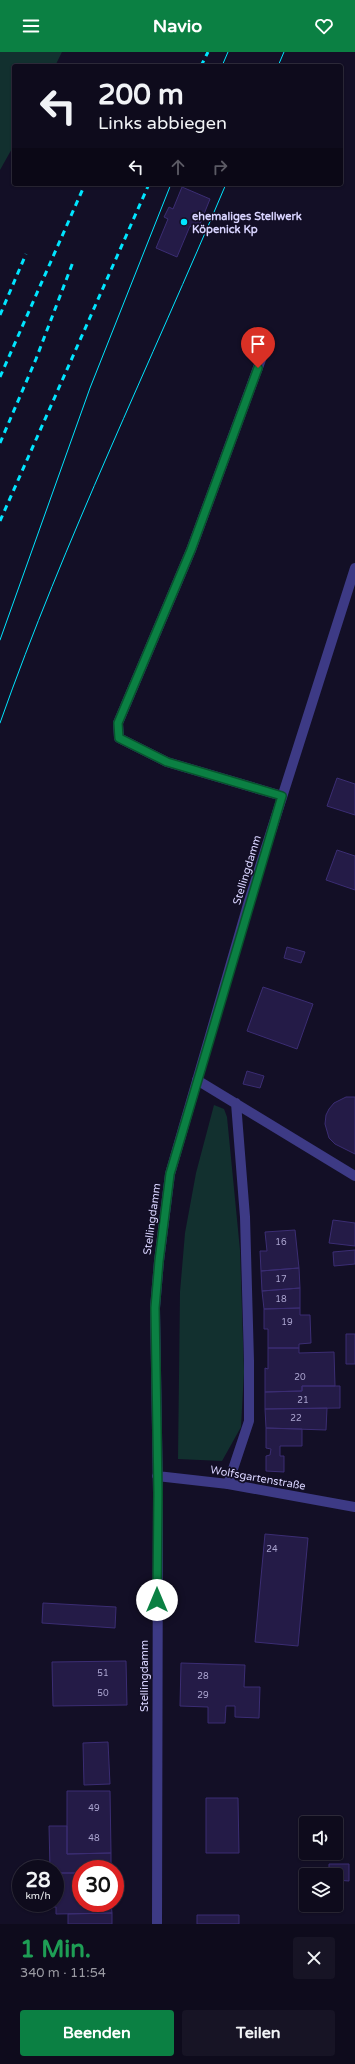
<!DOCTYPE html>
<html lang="de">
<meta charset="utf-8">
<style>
body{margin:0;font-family:"Varela Round",sans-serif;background:#171425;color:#f1f3f6;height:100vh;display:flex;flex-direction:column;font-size:15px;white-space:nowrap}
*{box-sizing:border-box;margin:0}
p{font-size:13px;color:#9b9ba3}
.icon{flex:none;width:22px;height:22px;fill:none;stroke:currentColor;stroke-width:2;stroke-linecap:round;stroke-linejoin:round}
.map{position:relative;height:1872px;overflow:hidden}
.drawer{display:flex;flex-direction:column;background:#0e0b1c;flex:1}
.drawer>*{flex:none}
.top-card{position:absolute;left:12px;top:12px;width:331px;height:122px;border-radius:4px;box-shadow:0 1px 3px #0004,0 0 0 1px #2e2b3b;background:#0e0b1c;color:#f1f3f6;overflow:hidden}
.tools{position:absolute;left:299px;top:1764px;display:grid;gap:8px}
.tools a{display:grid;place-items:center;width:44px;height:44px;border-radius:4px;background:#0e0b1c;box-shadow:0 1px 3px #0004,0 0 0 1px #2e2b3b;font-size:20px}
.speed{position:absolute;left:12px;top:1808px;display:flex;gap:8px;font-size:20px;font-weight:700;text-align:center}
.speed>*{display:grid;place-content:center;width:52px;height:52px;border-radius:50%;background:#0e0b1c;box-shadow:0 1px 3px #0004,0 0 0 1px #2e2b3b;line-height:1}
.speed small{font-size:10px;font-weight:400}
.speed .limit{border:6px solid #d22;background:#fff;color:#111}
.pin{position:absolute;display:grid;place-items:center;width:34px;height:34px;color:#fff;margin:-41px -17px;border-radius:50% 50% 50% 0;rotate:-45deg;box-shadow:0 0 4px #0007}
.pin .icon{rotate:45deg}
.me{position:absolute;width:44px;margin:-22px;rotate:0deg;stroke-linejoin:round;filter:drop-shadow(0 0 3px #0008)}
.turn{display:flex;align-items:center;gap:14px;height:84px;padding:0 20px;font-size:18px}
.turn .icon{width:52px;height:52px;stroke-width:2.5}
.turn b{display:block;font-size:28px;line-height:34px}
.lanes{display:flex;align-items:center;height:38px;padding:0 20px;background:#0003;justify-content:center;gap:20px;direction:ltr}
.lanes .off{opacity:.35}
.round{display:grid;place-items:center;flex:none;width:42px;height:42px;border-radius:4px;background:#171425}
.head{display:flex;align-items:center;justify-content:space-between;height:68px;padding:0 20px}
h1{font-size:24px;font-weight:700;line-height:30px;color:#1e9e55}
.cta{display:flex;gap:8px;margin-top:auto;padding:8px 20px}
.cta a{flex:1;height:46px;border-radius:4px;background:#0b8043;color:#fff;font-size:16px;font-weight:700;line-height:46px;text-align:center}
.cta a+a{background:#171425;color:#f1f3f6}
header{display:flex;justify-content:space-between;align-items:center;height:52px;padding:0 20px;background:#0b8043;color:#fff;font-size:18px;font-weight:700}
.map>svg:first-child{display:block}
.green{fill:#12302f}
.building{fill:#241b47;stroke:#3b2d73}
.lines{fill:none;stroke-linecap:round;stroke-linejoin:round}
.service{stroke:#3d3a85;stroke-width:10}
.minor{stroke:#3d3a85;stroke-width:10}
.tram{stroke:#00e5ff;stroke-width:1}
.rail{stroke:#00e5ff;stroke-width:3;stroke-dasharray:6 5;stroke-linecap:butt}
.route-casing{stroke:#07532c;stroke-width:10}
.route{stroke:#0b8043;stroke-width:7}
.poi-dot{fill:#00e5ff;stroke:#130f26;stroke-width:1.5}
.labels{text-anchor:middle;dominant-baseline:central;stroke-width:3.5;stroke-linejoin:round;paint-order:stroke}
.number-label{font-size:9px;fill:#aca6d1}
.poi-label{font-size:11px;font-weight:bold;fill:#d9d4ff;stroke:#130f26;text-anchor:start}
.street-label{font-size:11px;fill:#d9d4ff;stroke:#130f26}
</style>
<header><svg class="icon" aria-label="menu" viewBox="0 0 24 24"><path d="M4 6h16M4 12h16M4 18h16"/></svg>Navio<svg class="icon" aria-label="heart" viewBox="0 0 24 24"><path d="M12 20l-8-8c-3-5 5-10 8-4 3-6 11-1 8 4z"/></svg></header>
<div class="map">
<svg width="355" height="1872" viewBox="0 0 355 1872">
<rect width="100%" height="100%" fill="#130f26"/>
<!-- green -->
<path class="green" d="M0 0H62L55 14H14V93L0 118Z
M214 1053 224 1057 227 1065 240 1198 244 1320 241 1375 222 1409 178 1407 180 1240 185 1181 196 1121Z"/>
<!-- building -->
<path class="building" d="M182 135 210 147 198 177 190 174 177 205 156 196 168 167 164 165 169 155 173 157Z
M337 726 355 732V763L327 754Z
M337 798 355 804V838L326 828Z
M287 895 305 900 301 911 284 906Z
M263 935 313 952 297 997 247 979Z
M247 1019 264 1024 260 1036 243 1032Z
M346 1045H355V1102L335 1092 329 1086 325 1072 326 1063 329 1057 334 1051Z
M333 1168 355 1171V1194L329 1191Z
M295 1178 299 1216 261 1219 260 1199H267L265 1180Z
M355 1198V1212L334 1214 333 1200Z
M299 1216 300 1236 262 1239 261 1219Z
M300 1236V1256L264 1257 262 1239Z
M300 1256V1263H310L311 1291 299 1292V1296H268V1277H264V1257Z
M346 1282H355V1312H346Z
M268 1296H299V1301L334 1300 335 1334H302V1339L265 1340V1316L268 1317Z
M302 1334H340V1356L265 1357V1340L302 1339Z
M327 1356 326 1378 266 1376 265 1357Z
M266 1376 302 1377V1394H280V1404H284V1420L266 1419V1404L270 1403 271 1397 266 1396Z
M265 1482 308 1486 298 1594 255 1590Z
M43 1551 116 1555 115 1576 42 1571Z
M126 1609 127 1653 53 1654 52 1610Z
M181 1611 245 1613 244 1635H260L259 1666 235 1665V1654H226L225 1671H208V1655L180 1654Z
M108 1690 110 1732 84 1733 83 1691Z
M67 1739H110L111 1801 67 1802Z
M206 1746H238L239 1801H206Z
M49 1774H67V1802L111 1801V1817H81V1821H55V1817H50Z
M329 1812H349V1829L336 1828V1823H329Z
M55 1821H81V1851H111L112 1861 56 1862V1855L33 1856V1851H55Z
M112 1861V1872H68V1862Z
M197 1863H239V1872H197Z"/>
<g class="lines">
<!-- service -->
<path class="service" d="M263 302 191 498 118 671 119 686 167 710 282 744
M197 1028 355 1124
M228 1432 249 1369V1309L245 1165 236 1051"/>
<!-- minor -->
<path class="minor" d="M157 1424 228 1432 355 1455
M157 1872 158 1441 155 1256 159 1209 170 1122 249 849 355 516"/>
<!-- tram -->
<path class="tram" d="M222 14 228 0
M278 14 284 0
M0 588 90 336 171 132
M0 671C65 487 150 312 226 132"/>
<!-- rail -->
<path class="rail" d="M201 14 208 0
M0 263 26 202
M0 325 85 132
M0 391 36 307 73 210
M0 469 149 132"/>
</g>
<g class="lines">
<defs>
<path id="route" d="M157 1548 158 1441 155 1256 159 1209 170 1122 282 744 167 710 119 686 118 671 191 498 258 316"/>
</defs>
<!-- route casing -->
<use href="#route" class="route-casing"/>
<!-- route -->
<use href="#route" class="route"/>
</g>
<!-- markers -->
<circle class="poi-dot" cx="184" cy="170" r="4"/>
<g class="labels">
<!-- number labels -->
<g class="number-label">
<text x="281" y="1190">16</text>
<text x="281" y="1227">17</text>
<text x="281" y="1247">18</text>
<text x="287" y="1270">19</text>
<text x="300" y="1325">20</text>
<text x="303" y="1348">21</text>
<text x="296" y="1366">22</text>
<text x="272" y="1497">24</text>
<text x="103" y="1621">51</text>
<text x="203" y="1624">28</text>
<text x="103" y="1641">50</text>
<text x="203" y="1643">29</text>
<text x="94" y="1756">49</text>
<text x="94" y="1786">48</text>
</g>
<!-- poi labels -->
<g class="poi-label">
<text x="192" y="164">ehemaliges Stellwerk<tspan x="192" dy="13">Köpenick Kp</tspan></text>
</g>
<!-- street labels -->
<g class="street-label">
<text transform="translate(247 818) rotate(-73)">Stellingdamm</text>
<text transform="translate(152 1167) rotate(-82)">Stellingdamm</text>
<text transform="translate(258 1426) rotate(10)">Wolfsgartenstraße</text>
<text transform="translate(144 1624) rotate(-90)">Stellingdamm</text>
</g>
</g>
</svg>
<div class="tools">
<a><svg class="icon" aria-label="sound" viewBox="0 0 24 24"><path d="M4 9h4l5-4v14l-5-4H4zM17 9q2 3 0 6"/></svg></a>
<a><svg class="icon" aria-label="layers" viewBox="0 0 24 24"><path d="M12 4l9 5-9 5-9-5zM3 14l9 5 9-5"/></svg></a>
</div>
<div class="speed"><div>28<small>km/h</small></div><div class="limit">30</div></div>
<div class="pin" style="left:258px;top:316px;background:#d93025"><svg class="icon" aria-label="arrive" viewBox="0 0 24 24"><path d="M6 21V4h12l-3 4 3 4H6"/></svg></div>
<svg class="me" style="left:157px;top:1548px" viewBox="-20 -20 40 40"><circle r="19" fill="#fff"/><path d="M0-13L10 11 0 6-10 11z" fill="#0b8043"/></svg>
<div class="top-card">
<div class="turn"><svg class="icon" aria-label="left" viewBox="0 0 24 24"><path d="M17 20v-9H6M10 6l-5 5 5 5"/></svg><div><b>200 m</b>Links abbiegen</div></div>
<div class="lanes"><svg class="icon" aria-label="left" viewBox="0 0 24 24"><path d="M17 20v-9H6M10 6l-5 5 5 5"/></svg><svg class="icon off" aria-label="ahead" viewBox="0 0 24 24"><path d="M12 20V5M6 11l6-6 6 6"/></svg><svg class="icon off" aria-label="right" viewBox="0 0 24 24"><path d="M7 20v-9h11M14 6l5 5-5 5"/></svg></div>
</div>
</div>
<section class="drawer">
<div class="head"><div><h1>1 Min.</h1><p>340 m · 11:54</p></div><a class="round"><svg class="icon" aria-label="close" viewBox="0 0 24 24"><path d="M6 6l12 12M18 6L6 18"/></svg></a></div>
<div class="cta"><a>Beenden</a><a>Teilen</a></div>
</section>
